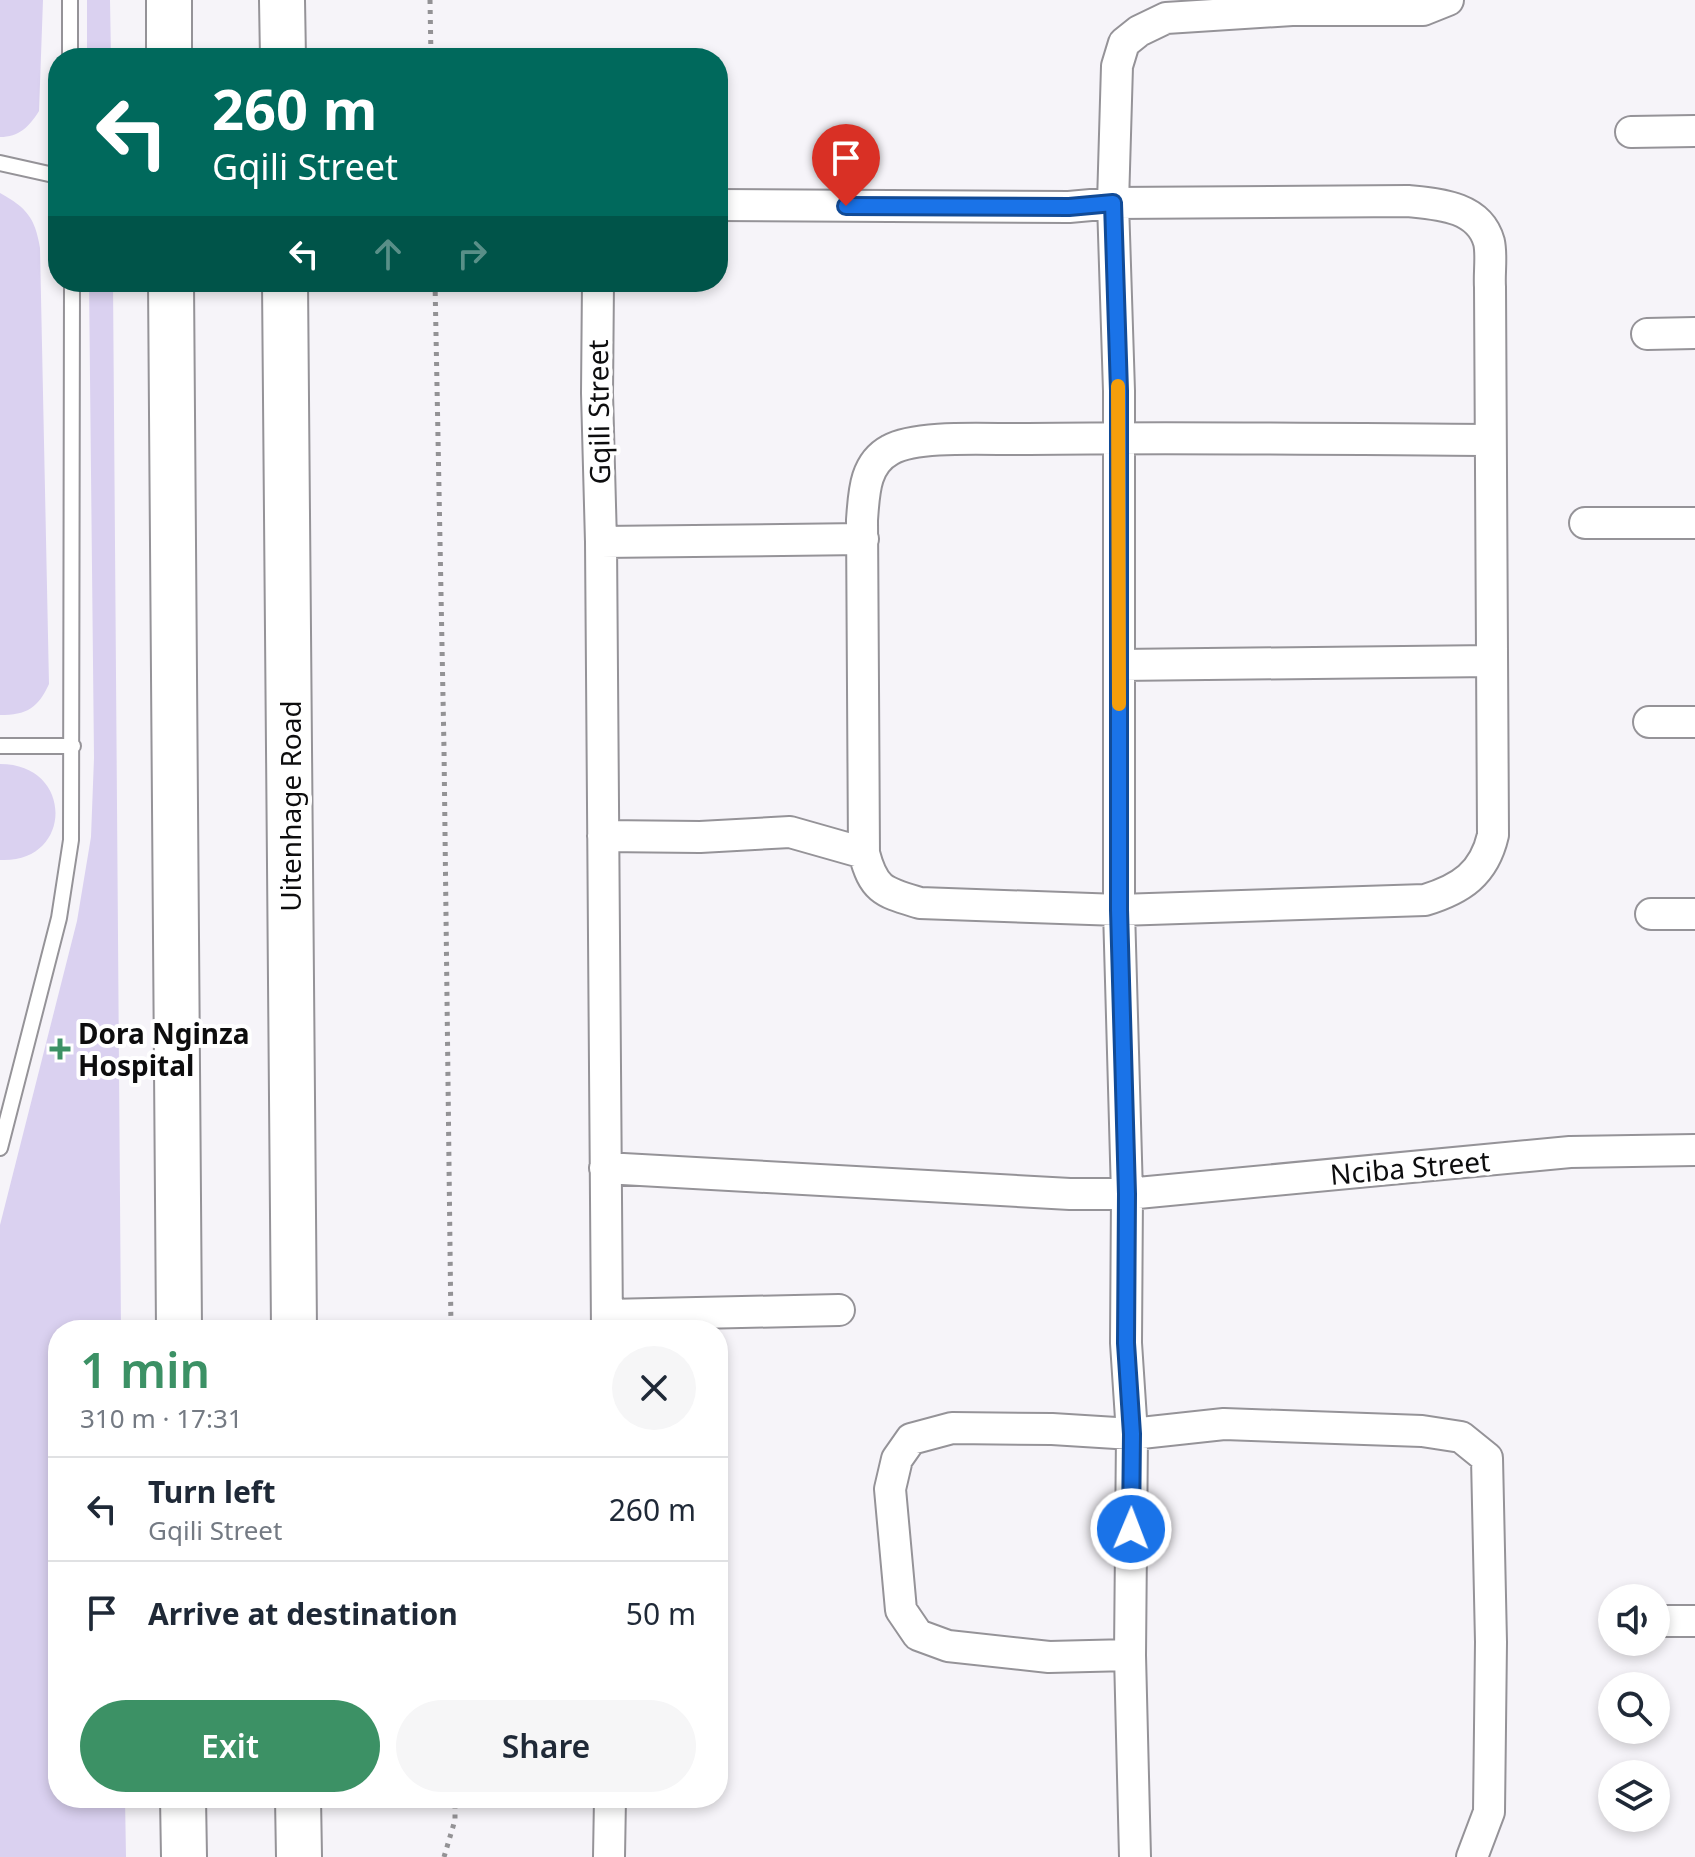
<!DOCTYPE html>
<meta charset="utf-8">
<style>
body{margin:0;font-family:"Noto Sans",sans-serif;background:#f6f6f7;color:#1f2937;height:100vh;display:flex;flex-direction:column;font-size:30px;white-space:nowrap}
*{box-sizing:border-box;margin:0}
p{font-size:26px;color:#747a83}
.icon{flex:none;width:44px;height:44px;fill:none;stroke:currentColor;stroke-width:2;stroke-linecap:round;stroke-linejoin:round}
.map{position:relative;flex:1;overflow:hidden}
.side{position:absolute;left:48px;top:1320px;width:680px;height:488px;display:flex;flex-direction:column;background:#fff;border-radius:32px;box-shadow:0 4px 12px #0003}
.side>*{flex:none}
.guide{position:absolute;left:48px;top:48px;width:680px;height:244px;border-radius:32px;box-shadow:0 4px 12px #0003;background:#00695c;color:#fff;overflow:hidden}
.controls{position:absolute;left:1598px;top:1584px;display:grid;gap:16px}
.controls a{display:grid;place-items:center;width:72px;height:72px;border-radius:50%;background:#fff;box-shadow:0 4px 12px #0003;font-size:40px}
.pin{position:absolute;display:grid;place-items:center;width:68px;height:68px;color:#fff;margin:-82px -34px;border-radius:50% 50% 50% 0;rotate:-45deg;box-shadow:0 0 8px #0007}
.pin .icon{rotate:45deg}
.me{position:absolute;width:88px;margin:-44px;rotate:1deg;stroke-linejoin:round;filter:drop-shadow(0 0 6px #0008)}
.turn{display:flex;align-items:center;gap:28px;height:168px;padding:0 32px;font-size:36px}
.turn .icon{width:104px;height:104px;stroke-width:2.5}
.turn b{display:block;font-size:56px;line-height:68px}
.lanes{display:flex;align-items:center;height:76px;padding:0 32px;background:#0003;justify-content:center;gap:40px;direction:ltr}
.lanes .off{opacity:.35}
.round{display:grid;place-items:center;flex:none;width:84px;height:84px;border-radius:42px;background:#f6f6f7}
.overview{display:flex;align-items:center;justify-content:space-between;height:136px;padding:0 32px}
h1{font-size:48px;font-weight:600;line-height:60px;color:#3c9165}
.cta{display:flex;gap:16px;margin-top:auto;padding:16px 32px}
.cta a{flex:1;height:92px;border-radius:48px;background:#3c9165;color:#fff;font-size:32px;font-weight:600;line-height:92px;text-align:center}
.cta a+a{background:#f6f6f7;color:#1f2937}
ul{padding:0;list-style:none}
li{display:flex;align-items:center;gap:24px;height:104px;padding:0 32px;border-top:2px solid #e0e1e3}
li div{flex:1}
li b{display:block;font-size:30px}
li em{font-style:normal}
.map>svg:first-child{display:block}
.green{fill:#dad1f0}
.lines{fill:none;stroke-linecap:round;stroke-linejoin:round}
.lane-casing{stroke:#959398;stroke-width:18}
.street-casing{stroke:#959398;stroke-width:34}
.primary-casing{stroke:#959398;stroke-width:48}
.path{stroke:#939295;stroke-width:5;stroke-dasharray:4 6;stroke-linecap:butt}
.lane{stroke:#fff;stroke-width:14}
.street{stroke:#fff;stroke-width:30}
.primary{stroke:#fff;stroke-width:44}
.route-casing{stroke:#114b97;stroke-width:20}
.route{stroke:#1a73e8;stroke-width:14}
.slow{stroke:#f59e0b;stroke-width:14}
.poi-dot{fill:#3c9165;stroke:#fff;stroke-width:3}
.labels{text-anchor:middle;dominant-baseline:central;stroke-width:8;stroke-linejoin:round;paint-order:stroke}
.street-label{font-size:28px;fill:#0d0d0e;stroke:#fff}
.poi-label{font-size:28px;font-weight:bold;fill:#0d0d0e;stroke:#fff;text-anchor:start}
</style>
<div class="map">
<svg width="1695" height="1857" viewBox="0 0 1695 1857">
<rect width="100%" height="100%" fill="#f6f4f9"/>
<!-- green -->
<path class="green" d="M0 0H43L39 111C29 127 19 137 0 137Z
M87 0H110L111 58H87Z
M0 193C27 208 35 218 40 248L49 684C38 708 27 715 0 715Z
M89 282H113L121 1330H58V1798H125L126 1857H0V1225L77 921 91 837 94 758Z
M0 764C75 764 73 864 0 860Z"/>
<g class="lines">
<defs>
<path id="lane" d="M70 0V58
M0 163 58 176
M0 746H73
M0 1148 59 918 71 840 72 282"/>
<path id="street" d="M1631 132 1695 131
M718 205 1069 207 1113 203 1408 201C1438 204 1479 206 1489 242 1492 255 1489 273 1490 287L1493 835C1484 874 1461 889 1425 900L1119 910 920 903C884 892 874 891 864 853L862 520C864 494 864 464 890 450 918 434 994 440 1028 439 1182 437 1336 439 1490 440
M598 282 597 393 601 542 607 1330
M1647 334 1695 333
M1585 523H1695
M601 542 863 539
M1119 665 1492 661
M1649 722H1695
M603 836 700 837 790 832 864 853
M1651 914H1695
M605 1168 1070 1194H1127L1570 1152 1695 1150
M607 1315 839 1310
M1656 1621H1695
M1130 1655 1049 1657 948 1646 918 1635 901 1610 890 1489 897 1459 911 1439 952 1428 1052 1429 1132 1434 1224 1424 1422 1431 1461 1437 1487 1458 1491 1642 1489 1812 1472 1857
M609 1857 610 1798
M1135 1857 1130 1655 1132 1434 1126 1343 1127 1194 1119 910V391L1113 203 1117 66 1124 43 1139 31 1166 18 1292 10H1423L1448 0"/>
<path id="primary" d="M169 0V58
M282 0 283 58
M171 282 179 1330
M285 282 294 1330
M183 1798 184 1857
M298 1798 299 1857"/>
</defs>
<!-- lane casing -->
<use href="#lane" class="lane-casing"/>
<!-- street casing -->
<use href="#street" class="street-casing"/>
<!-- primary casing -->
<use href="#primary" class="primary-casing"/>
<!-- path -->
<path class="path" d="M430 0 431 58
M435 282 444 749 451 1330
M444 1857 455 1820V1798"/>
<!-- lane -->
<use href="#lane" class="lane"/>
<!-- street -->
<use href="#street" class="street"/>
<!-- primary -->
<use href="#primary" class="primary"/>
</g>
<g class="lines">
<defs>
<path id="route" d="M846 206 1069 207 1113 203 1119 391V910L1127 1194 1126 1343 1132 1434 1131 1529"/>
</defs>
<!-- route casing -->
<use href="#route" class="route-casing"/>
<!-- route -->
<use href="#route" class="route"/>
<!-- slow -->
<path class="slow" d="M1118 386 1119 704"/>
</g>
<!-- markers -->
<path class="poi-dot" d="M56 1037h8v8h8v8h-8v8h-8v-8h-8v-8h8z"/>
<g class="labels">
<!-- street labels -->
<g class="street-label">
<text transform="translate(598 412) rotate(-91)">Gqili Street</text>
<text transform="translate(290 806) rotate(-90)">Uitenhage Road</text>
<text transform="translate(1410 1167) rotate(-5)">Nciba Street</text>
</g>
<!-- poi labels -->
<g class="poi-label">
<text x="78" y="1033">Dora Nginza<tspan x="78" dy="32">Hospital</tspan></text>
</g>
</g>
</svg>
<div class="controls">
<a><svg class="icon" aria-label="sound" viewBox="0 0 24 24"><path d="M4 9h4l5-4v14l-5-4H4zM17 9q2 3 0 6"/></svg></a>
<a><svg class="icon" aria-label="search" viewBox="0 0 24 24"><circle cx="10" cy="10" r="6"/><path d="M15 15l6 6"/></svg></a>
<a><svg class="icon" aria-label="layers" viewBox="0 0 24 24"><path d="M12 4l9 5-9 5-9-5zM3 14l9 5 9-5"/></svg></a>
</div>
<div class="pin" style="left:846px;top:206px;background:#d93025"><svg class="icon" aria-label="arrive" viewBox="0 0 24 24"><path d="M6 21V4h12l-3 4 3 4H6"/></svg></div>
<svg class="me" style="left:1131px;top:1529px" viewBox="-20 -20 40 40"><circle r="17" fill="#1a73e8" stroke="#fff" stroke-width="3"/><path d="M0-11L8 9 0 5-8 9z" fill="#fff"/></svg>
<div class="guide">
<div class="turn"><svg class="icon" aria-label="left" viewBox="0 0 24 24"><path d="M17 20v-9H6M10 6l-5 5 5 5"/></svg><div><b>260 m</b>Gqili Street</div></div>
<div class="lanes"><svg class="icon" aria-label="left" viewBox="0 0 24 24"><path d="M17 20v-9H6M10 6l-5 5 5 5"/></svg><svg class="icon off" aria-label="ahead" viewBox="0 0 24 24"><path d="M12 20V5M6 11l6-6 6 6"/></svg><svg class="icon off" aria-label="right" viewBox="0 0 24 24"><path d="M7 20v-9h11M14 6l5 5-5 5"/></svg></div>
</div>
<section class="side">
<div class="overview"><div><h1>1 min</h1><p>310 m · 17:31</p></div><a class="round"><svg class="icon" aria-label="close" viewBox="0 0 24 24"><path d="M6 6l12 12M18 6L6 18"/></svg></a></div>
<ul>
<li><svg class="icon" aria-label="left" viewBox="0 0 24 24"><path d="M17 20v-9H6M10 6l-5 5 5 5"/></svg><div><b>Turn left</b><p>Gqili Street</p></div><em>260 m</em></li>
<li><svg class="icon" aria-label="arrive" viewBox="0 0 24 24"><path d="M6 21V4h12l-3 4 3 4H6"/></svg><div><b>Arrive at destination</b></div><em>50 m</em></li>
</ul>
<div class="cta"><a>Exit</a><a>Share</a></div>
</section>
</div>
